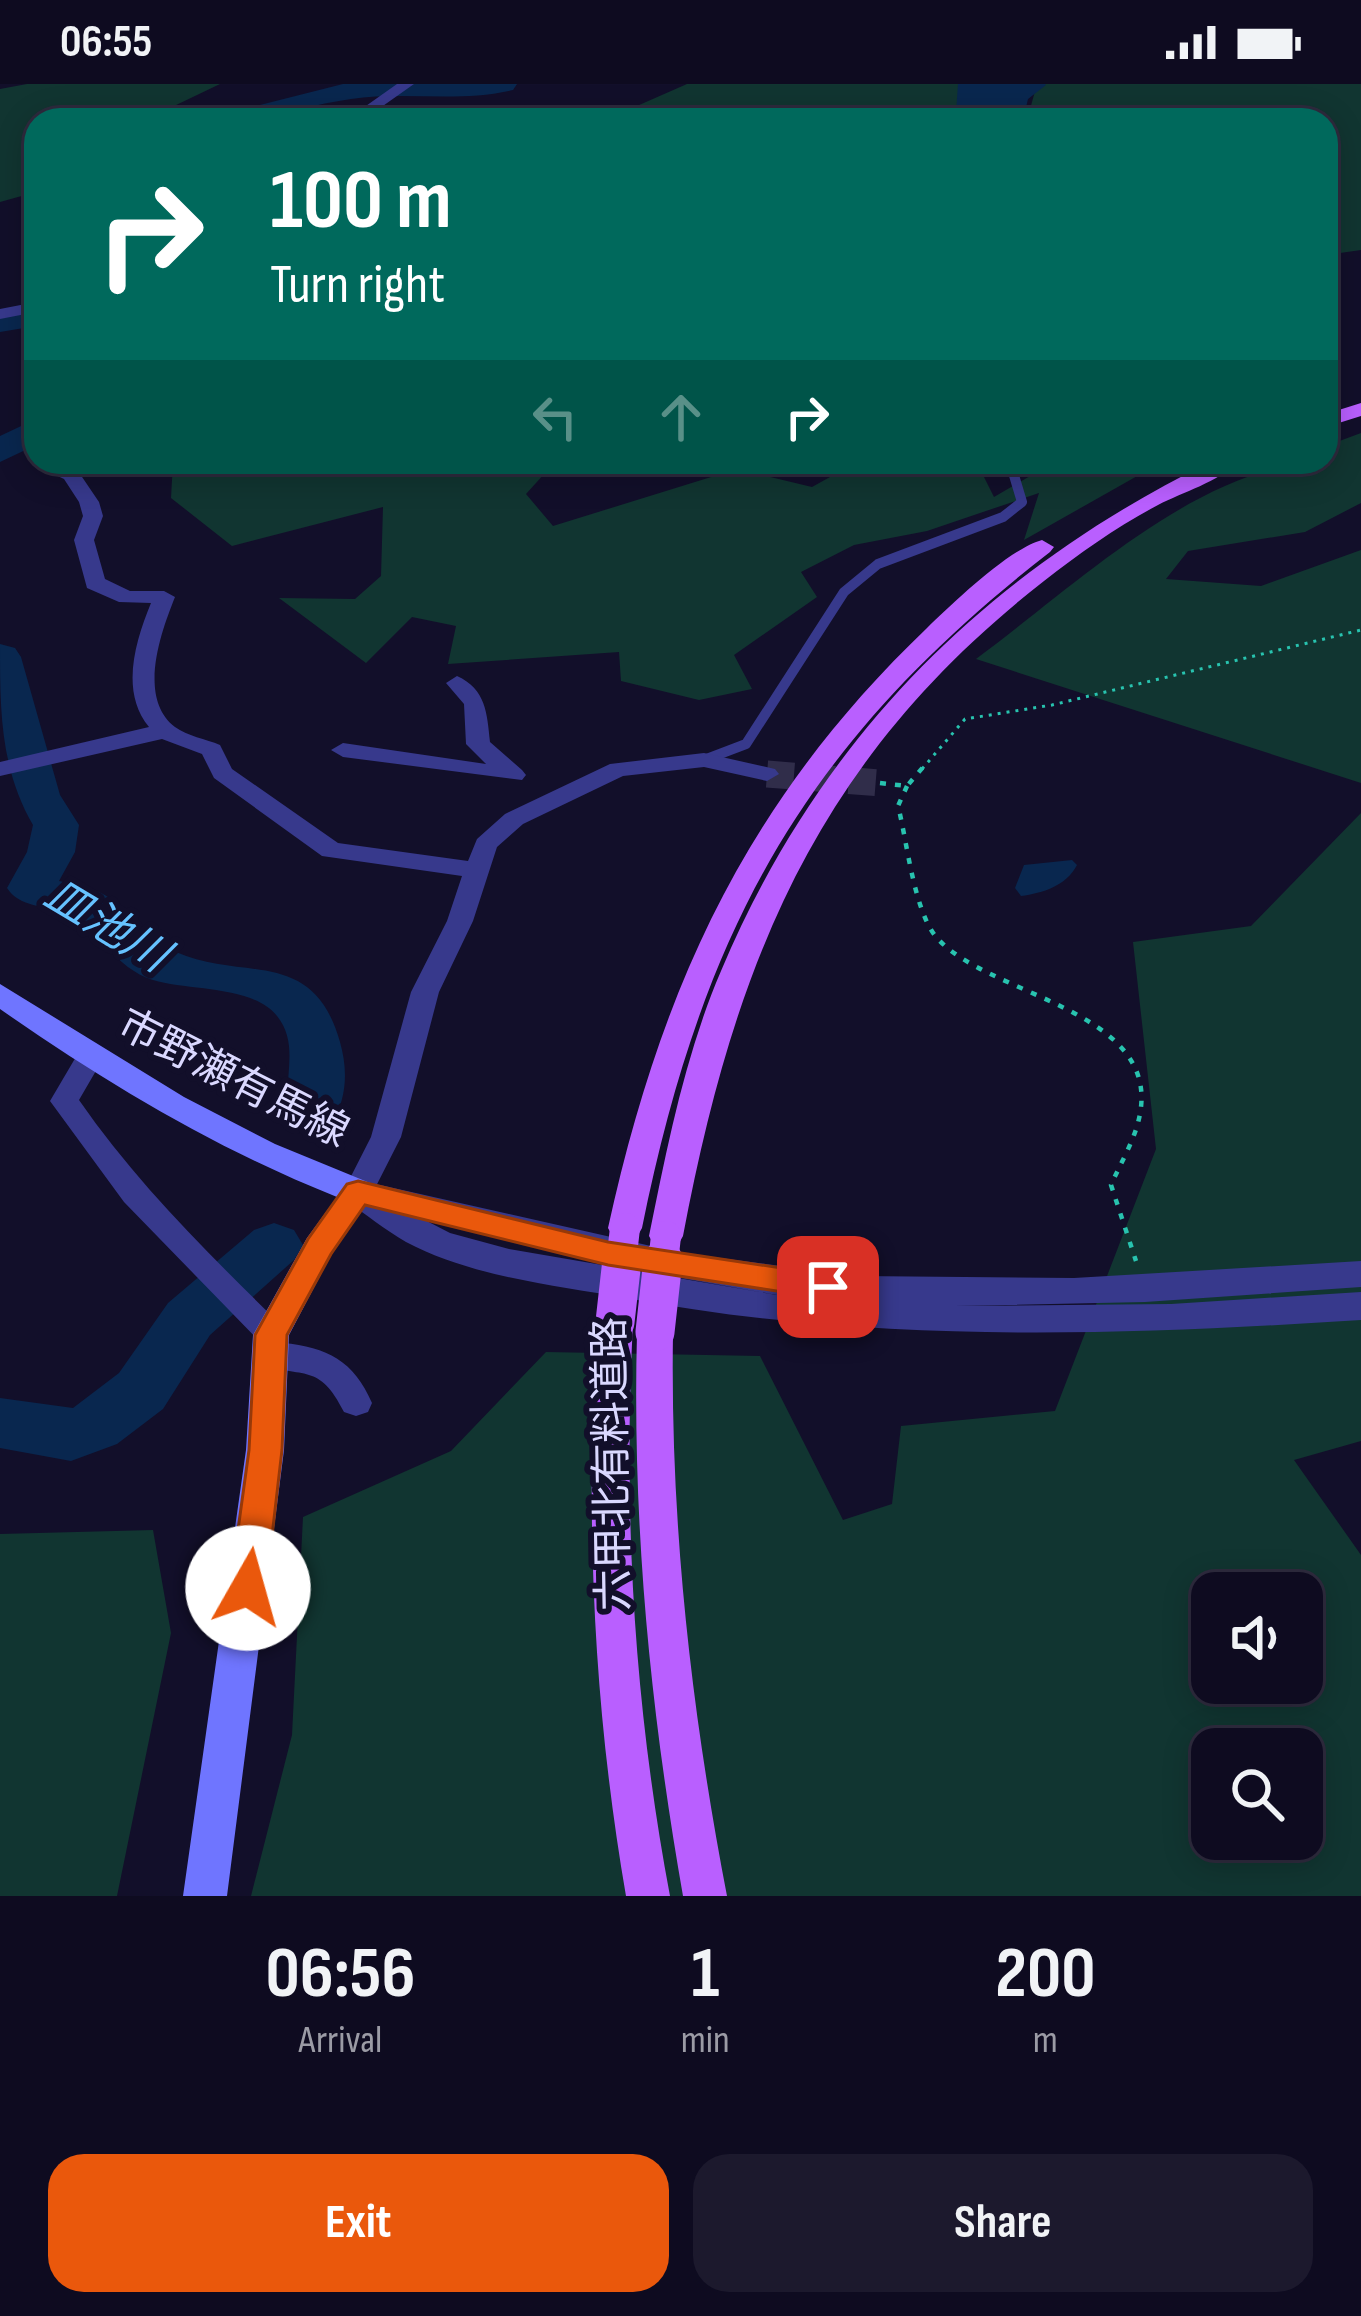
<!DOCTYPE html>
<meta charset="utf-8">
<style>
body{margin:0;font-family:"Sofia Sans Condensed","Noto Sans JP",sans-serif;background:#1c192d;color:#f1f3f6;height:100vh;display:flex;flex-direction:column;font-size:45px;white-space:nowrap}
*{box-sizing:border-box;margin:0}
p{font-size:39px;color:#9b9ba5}
.icon{flex:none;width:66px;height:66px;fill:none;stroke:currentColor;stroke-width:2;stroke-linecap:round;stroke-linejoin:round}
.map{position:relative;height:1812px;overflow:hidden}
.drawer{display:flex;flex-direction:column;background:#0e0b20;flex:1}
.drawer>*{flex:none}
.banner{position:absolute;left:24px;top:24px;width:1314px;height:366px;border-radius:36px;box-shadow:0 6px 30px #0003,0 0 0 3px #2e2b3e;background:#00695c;color:#fff;overflow:hidden}
.tools{position:absolute;left:1191px;top:1488px;display:grid;gap:24px}
.tools a{display:grid;place-items:center;width:132px;height:132px;border-radius:24px;background:#0e0b20;box-shadow:0 6px 30px #0003,0 0 0 3px #2e2b3e;font-size:60px}
.pin{position:absolute;display:grid;place-items:center;width:102px;height:102px;color:#fff;margin:-51px;border-radius:24px;box-shadow:0 6px 18px #0006}
.me{position:absolute;width:132px;margin:-66px;rotate:7deg;stroke-linejoin:round;filter:drop-shadow(0 0 9px #0008)}
.turn{display:flex;align-items:center;gap:42px;height:252px;padding:0 48px;font-size:54px}
.turn .icon{width:156px;height:156px;stroke-width:2.5}
.turn b{display:block;font-size:84px;line-height:102px}
.lanes{display:flex;align-items:center;height:114px;padding:0 48px;background:#0003;justify-content:center;gap:60px;direction:ltr}
.lanes .off{opacity:.35}
.eta{display:flex;justify-content:space-evenly;align-items:center;height:204px;text-align:center}
.eta b{font-size:72px;font-weight:700;line-height:84px}
.button{display:flex;gap:24px;margin-top:auto;padding:24px 48px}
.button a{flex:1;height:138px;border-radius:36px;background:#ea580c;color:#fff;font-size:48px;font-weight:700;line-height:138px;text-align:center}
.button a+a{background:#1c192d;color:#f1f3f6}
.status{display:flex;justify-content:space-between;align-items:center;height:84px;padding:0 60px;background:#0e0b20;direction:ltr}
.status svg{height:33px;fill:currentColor}
.map>svg:first-child{display:block}
.green{fill:#113531;fill-rule:evenodd}
.water{fill:#09274f}
.lines{fill:none;stroke-linecap:round;stroke-linejoin:round}
.river{fill:#09274f;fill-rule:evenodd}
.minor-tunnel{stroke:#302d4a;stroke-width:27;stroke-dasharray:27 14;stroke-linecap:butt}
.path-far1{stroke:#28c3af;stroke-width:3;stroke-dasharray:3 6;stroke-linecap:butt}
.path{stroke:#28c3af;stroke-width:4.5;stroke-dasharray:6 9;stroke-linecap:butt}
.service{stroke:#37398c;stroke-width:10}
.minor{fill:#37398c;fill-rule:evenodd}
.tertiary{fill:#37398c;fill-rule:evenodd}
.secondary{fill:#6f75ff;fill-rule:evenodd}
.primary{fill:#b95fff;fill-rule:evenodd}
.primary-bridge-far1{stroke:#b95fff;stroke-width:30}
.primary-bridge{stroke:#b95fff;stroke-width:39}
.route{fill:#ea580c;stroke:#983908;stroke-width:3}
.labels{text-anchor:middle;dominant-baseline:central;stroke-width:12;stroke-linejoin:round;paint-order:stroke}
.street-label{font-size:42px;fill:#dad8ff;stroke:#120f2a}
.water-label{font-size:45px;font-style:italic;fill:#66c2ff;stroke:#120f2a}
</style>
<div class="status"><b>06:55</b><svg viewBox="0 0 49 12"><path d="M0 12V9h3v3zM5 12V6h3v6zM10 12V3h3v9zM15 12V0h3v12zM26 1h20v11H26zM47 4h2v5h-2z"/></svg></div>
<div class="map">
<svg width="1361" height="1812" viewBox="0 0 1361 1812">
<rect width="100%" height="100%" fill="#120f2a"/>
<!-- green -->
<path class="green" d="M27 0H220L172 23 183 36H36V108L0 118V5Z
M687 0H960L957 36H605Z
M1037 0H1361V166L1326 171V36H1027Z
M1361 349V419L1305 448 1188 467 1166 495 1261 502 1361 466V699L976 575C1074 503 1202 378 1326 378V362Z
M173 378H427L439 390 480 378H555L526 410 553 442 737 385 812 403 857 378H969L977 379 994 413 1054 378H1162L1024 456 1039 409 927 447 854 461 801 488 817 513 734 571 752 605 699 616 621 597 619 568 448 580 456 542 412 533 366 579 279 514 355 515 381 492 383 423 232 462 171 414Z
M1361 729V1357L1294 1376 1361 1471V1812H251L292 1651 303 1433 451 1367 546 1268 760 1272 843 1436 892 1420 901 1342 1055 1327 1156 1065 1133 858 1251 842ZM1212 1509H1302V1599H1212ZM1212 1665H1302V1755H1212Z
M153 1446 171 1549 117 1812H0V1450Z"/>
<!-- water -->
<path class="water" d="M958 0H1045L1046 1 1028 15 1023 36H947L956 29Z
M1072 776 1077 781C1066 802 1043 809 1021 812L1015 804 1024 781Z"/>
<g class="lines">
<!-- river -->
<path class="river" d="M343 0H517L513 6C459 19 405 7 351 15 302 22 272 36 220 36L224 30Z
M36 222V242L0 248V228Z
M36 335V361L0 378V352Z
M0 560 15 564 21 573 60 711 79 741 75 768 59 797C77 801 96 804 111 815 133 832 149 856 176 868 243 898 313 862 340 958 348 986 347 1014 332 1039L313 1044 294 1039C276 1008 304 965 277 932 252 901 189 907 153 896 115 884 99 846 64 830 44 821 19 823 7 804L27 768 33 741C0 684 0 626 0 560Z
M274 1139 294 1146 303 1161 294 1176 210 1251 163 1325 117 1360 71 1377 0 1364V1314L73 1324 119 1289 168 1219 254 1146Z"/>
<!-- minor-tunnel -->
<path class="minor-tunnel" d="M767 690 880 699"/>
<!-- path-far1 -->
<path class="path-far1" d="M922 685 965 635 1052 621 1361 546"/>
<!-- path -->
<path class="path" d="M880 699 907 702 924 682
M907 702 898 722C907 756 914 830 938 855 989 911 1152 925 1141 1023 1138 1051 1122 1076 1111 1101L1136 1177"/>
<!-- service -->
<path class="service" d="M733 378 798 384 820 378
M704 676 746 660 844 508 878 480 1003 433 1022 418 1010 378"/>
<!-- minor -->
<path class="minor" d="M397 0H414L363 36H346Z
M36 218V228L0 235V225Z
M36 375 60 378 78 387 99 418 103 432 94 456 105 495 130 507H164L175 513C161 548 137 614 175 643 187 652 206 655 220 661L232 685 338 759 468 777 477 755 505 730 610 680 704 669 775 685 779 690 767 697 704 683 623 692 523 740 497 763 473 837 439 908 401 1053 369 1116H347L343 1108 371 1053 411 908 447 837 462 792 322 772 214 694 202 670 162 655 0 692V678L149 643C120 608 135 558 151 519L119 518 87 504 74 456 83 432 79 418 64 395 37 382Z
M457 592C486 605 487 629 490 658L522 686 526 691 522 696 343 673 331 666 343 659 486 680 466 660 464 620 446 599Z
M90 963 104 973 79 1016C137 1100 210 1171 282 1242L287 1251 283 1259C327 1263 354 1277 372 1319L368 1328 356 1332 344 1328C319 1278 304 1295 259 1280L254 1271 263 1261 124 1118 50 1017 80 966Z"/>
<!-- tertiary -->
<path class="tertiary" d="M358 1096 682 1169 858 1192 1074 1194 1361 1177V1203L1145 1218 954 1222 1171 1220 1361 1208V1236C1114 1252 870 1260 626 1214 554 1201 472 1193 406 1158 385 1146 366 1130 346 1117L341 1108 346 1099ZM421 1134 631 1185 777 1211 509 1165 450 1149Z"/>
<!-- secondary -->
<path class="secondary" d="M0 900 184 1013 275 1060 370 1099 375 1108 331 1171 289 1251 284 1366 227 1812H183L246 1366 253 1251 307 1154 337 1113C216 1065 106 999 0 925Z"/>
<!-- primary -->
<path class="primary" d="M1361 319V332L1326 343V330Z
M1210 378H1238C1218 398 1183 408 1158 421 1118 442 1080 469 1044 497 817 674 735 877 683 1152L678 1161H654L649 1152C667 1063 685 971 721 887 819 654 985 489 1210 378Z
M1042 456 1054 463 1050 468C805 658 703 843 642 1144L637 1153H613L608 1144C661 903 746 717 927 544 953 519 1009 465 1042 456Z
M615 1224 627 1228 633 1238C623 1432 634 1621 670 1812H626C593 1621 585 1432 597 1238L603 1228Z
M655 1234 667 1238 673 1248C670 1439 691 1625 727 1812H683C650 1624 632 1439 637 1248L643 1238Z"/>
<!-- primary-bridge-far1 -->
<path class="primary-bridge-far1" d="M621 1179 625 1144
M663 1179 666 1152"/>
<!-- primary-bridge -->
<path class="primary-bridge" d="M615 1238 622 1176
M655 1248 663 1176"/>
</g>
<!-- route -->
<path class="route" d="M358 1097 608 1158 828 1191 843 1203 828 1215 608 1181 365 1121 331 1170 287 1251 282 1366 266 1504 261 1516 248 1520 235 1516 230 1504 249 1366 255 1251 308 1155 347 1100Z"/>
<g class="labels">
<!-- street labels -->
<g class="street-label">
<text transform="translate(233 995) rotate(27)">市野瀬有馬線</text>
<text transform="translate(613 1380) rotate(-91)">六甲北有料道路</text>
</g>
<!-- water labels -->
<g class="water-label">
<text transform="translate(106 842) rotate(31)">皿池川</text>
</g>
</g>
</svg>
<div class="tools">
<a><svg class="icon" aria-label="sound" viewBox="0 0 24 24"><path d="M4 9h4l5-4v14l-5-4H4zM17 9q2 3 0 6"/></svg></a>
<a><svg class="icon" aria-label="search" viewBox="0 0 24 24"><circle cx="10" cy="10" r="6"/><path d="M15 15l6 6"/></svg></a>
</div>
<div class="pin" style="left:828px;top:1203px;background:#d93025"><svg class="icon" aria-label="arrive" viewBox="0 0 24 24"><path d="M6 21V4h12l-3 4 3 4H6"/></svg></div>
<svg class="me" style="left:248px;top:1504px" viewBox="-20 -20 40 40"><circle r="19" fill="#fff"/><path d="M0-13L10 11 0 6-10 11z" fill="#ea580c"/></svg>
<div class="banner">
<div class="turn"><svg class="icon" aria-label="right" viewBox="0 0 24 24"><path d="M7 20v-9h11M14 6l5 5-5 5"/></svg><div><b>100 m</b>Turn right</div></div>
<div class="lanes"><svg class="icon off" aria-label="left" viewBox="0 0 24 24"><path d="M17 20v-9H6M10 6l-5 5 5 5"/></svg><svg class="icon off" aria-label="ahead" viewBox="0 0 24 24"><path d="M12 20V5M6 11l6-6 6 6"/></svg><svg class="icon" aria-label="right" viewBox="0 0 24 24"><path d="M7 20v-9h11M14 6l5 5-5 5"/></svg></div>
</div>
</div>
<section class="drawer">
<div class="eta">
<div><b>06:56</b><p>Arrival</p></div>
<div><b>1</b><p>min</p></div>
<div><b>200</b><p>m</p></div>
</div>
<div class="button"><a>Exit</a><a>Share</a></div>
</section>
